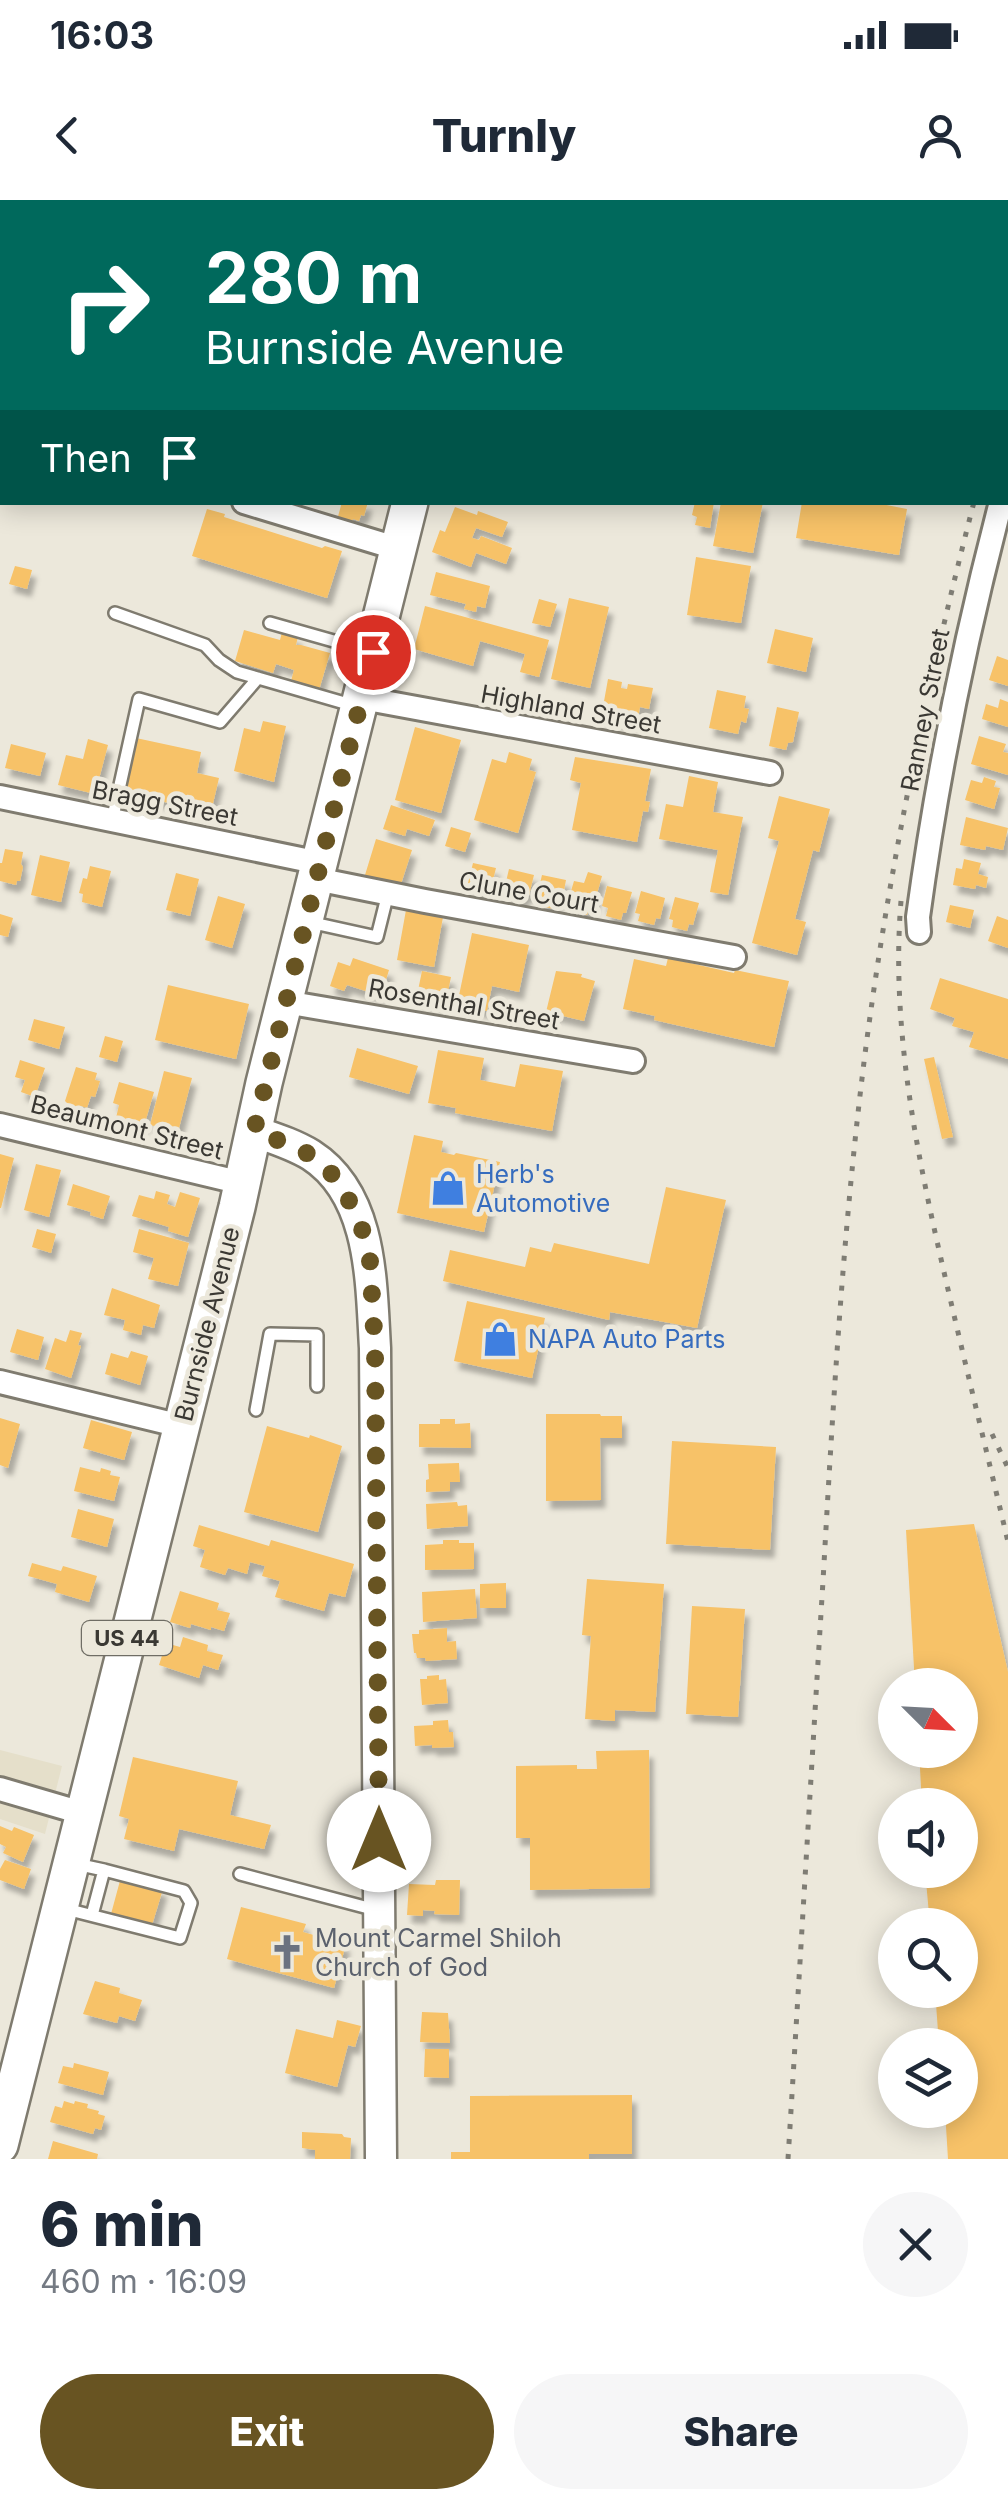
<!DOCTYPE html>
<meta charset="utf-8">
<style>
body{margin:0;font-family:Inter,sans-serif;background:#f6f6f7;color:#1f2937;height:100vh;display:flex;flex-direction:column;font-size:38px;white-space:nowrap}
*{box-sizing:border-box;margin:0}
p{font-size:32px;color:#747a83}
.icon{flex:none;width:55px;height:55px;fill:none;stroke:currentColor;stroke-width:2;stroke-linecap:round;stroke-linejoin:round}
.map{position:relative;height:1959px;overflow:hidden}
.drawer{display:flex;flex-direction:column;background:#fff;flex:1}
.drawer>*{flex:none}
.hud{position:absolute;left:0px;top:0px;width:1010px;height:305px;box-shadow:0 5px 25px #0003;background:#00695c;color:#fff;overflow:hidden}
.needle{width:65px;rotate:114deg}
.controls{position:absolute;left:878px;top:1468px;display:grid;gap:20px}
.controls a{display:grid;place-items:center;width:100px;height:100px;border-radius:50%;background:#fff;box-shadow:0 5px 25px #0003;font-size:50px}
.pin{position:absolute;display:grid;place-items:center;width:85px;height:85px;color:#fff;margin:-42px;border:5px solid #fff;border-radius:50%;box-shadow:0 2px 10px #0007}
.me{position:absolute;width:110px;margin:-55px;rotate:0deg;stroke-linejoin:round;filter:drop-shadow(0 0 8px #0008)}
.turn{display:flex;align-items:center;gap:35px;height:210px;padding:0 40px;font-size:45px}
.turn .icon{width:130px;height:130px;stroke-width:2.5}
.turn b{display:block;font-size:70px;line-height:85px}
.then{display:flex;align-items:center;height:95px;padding:0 40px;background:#0003;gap:20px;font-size:38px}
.round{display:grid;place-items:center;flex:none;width:105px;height:105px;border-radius:52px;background:#f6f6f7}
.overview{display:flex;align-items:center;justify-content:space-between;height:170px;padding:0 40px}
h1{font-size:60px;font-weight:800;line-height:75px}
.button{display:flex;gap:20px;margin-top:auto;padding:20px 40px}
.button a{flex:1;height:115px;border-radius:60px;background:#685422;color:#fff;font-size:40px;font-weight:800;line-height:115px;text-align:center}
.button a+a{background:#f6f6f7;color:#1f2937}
.status{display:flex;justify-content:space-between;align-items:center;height:70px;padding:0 50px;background:#fff;direction:ltr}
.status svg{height:28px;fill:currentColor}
header{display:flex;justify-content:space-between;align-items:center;height:130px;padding:0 40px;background:#fff;font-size:45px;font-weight:800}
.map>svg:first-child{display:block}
.built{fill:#e5dfca}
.building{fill:#f7c268;filter:url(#shadow)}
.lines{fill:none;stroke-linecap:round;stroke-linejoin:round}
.service-casing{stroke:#7f7b6f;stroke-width:16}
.minor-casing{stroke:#7f7b6f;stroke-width:28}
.secondary-casing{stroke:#7f7b6f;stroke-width:35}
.primary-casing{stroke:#7f7b6f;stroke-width:40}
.service{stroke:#fff;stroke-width:11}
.minor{stroke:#fff;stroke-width:22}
.secondary{stroke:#fff;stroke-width:30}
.primary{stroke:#fff;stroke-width:35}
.rail{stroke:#7f7d74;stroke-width:5;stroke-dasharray:5 10;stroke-linecap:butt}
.route{stroke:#685422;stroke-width:18;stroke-dasharray:0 32.4}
.labels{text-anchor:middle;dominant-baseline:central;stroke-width:9;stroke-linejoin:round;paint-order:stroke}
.shield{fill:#ece8db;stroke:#6f6d65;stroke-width:2.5}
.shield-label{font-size:22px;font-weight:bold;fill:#3a3833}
.street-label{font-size:25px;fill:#3a3833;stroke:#ece8db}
.shop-label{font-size:25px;fill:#366cbe;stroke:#ece8db;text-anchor:start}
.worship-label{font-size:25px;fill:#5b616d;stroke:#ece8db;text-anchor:start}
</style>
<div class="status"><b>16:03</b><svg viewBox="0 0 49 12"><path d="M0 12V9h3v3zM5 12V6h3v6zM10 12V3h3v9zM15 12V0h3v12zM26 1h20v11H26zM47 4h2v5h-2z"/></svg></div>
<header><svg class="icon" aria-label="back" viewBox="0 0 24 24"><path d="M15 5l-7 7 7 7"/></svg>Turnly<svg class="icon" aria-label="person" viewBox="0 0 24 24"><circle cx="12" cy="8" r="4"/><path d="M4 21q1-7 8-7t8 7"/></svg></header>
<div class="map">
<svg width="1008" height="1959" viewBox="0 0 1008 1959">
<defs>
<filter id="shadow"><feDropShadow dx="4.5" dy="8" stdDeviation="2.5" flood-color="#0004"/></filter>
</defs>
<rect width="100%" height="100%" fill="#ece8db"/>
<!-- built -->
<path class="built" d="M0 1550 62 1566 45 1634 0 1619Z"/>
<!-- building -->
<path class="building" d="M342 302H368L364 316 361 315 359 321 353 319 351 324 337 320Z
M695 302H714L710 328 695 325 697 317 692 315Z
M721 302H763L753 353 713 346Z
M802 302H871L907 309 899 355 796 338Z
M455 307 477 315 478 311 508 322 502 337 476 328 472 338 479 340 481 336 512 348 506 364 476 353 471 367 432 352 440 330 445 332Z
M207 309 225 314 224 317 322 348 325 346 342 351 327 398 192 356Z
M696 357 751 366 741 423 687 415Z
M15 366 32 370 27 389 9 384Z
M436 372 490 386 485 408 477 406 476 412 464 409 466 404 430 395Z
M569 398 609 407 590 488 551 479Z
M539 399 557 404 550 427 532 423Z
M425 406 549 440 539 477 520 472 525 454 480 441 473 466 414 449Z
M775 429 813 438 806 472 767 463Z
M244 430 280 440 282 432 298 437 296 445H301L330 453 319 490 291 481 294 470 276 464 273 473 235 461Z
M997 456 1008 460V486L989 480Z
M608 479 622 482 621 488 627 489 628 484 653 488 649 509 640 507 638 518 633 517 632 524 601 518Z
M717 490 746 496 744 508 749 509 746 523 741 521 738 534 709 528Z
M1000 499 1008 502V527L982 519 986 504 998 508Z
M777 507 799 512 793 542 788 543 786 550 769 546Z
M263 521 286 526 274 582 234 571 244 528 260 532Z
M415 527 461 540 441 613 395 600Z
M979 536 1006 544 1003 552 1008 553V575L971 564Z
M136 538 201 552 197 573 219 578 211 612 146 598V596L125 591Z
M88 539 108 545 95 594 58 585 66 555 83 559Z
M11 544 46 553 40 576 5 568Z
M509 552 532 559 529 570 536 572 518 633 474 620 492 559 506 563Z
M575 557 651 569 645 601 650 602 648 612 643 611 637 642 572 630 581 583 570 580Z
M689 576 718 582 713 612 743 617 728 695 710 692 718 650 659 639 666 604 683 607Z
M984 577 996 581 994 587 1000 588 994 609 965 600 971 580 982 583Z
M779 596 830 609 819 652 813 650 795 719 806 722 797 755 752 743 779 641 768 638Z
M391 605 435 620 429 636 407 629 405 636 383 629Z
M966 617 1008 628 1003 650 986 646 985 650 960 645Z
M451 627 471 633 465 652 445 646Z
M376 639 412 650 400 687 365 675Z
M5 649 23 652 21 664 23 667 20 681H17L16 685 0 681V663H2Z
M40 655 70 662 61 702 31 695Z
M964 659 981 663 978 674 988 677 986 688 976 685 975 689 953 685 956 668 962 669Z
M473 663 496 668 491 688 487 687 485 695 471 691 473 684 468 683Z
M90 666 111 671 102 707 82 702 83 694 79 693 83 678 87 679Z
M509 669 534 675 529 695H525L523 702 507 698 509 691 504 690Z
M588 672 602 676 593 708 590 707 587 715 573 711 575 703 568 701 574 681 584 683Z
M176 673 199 679 190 716 166 710Z
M542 675 566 680 562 701 557 700 555 709 540 706 542 697 537 696Z
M607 686 632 692 626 713H623L621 720 606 716 608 708 602 706Z
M641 691 665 698 660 719 656 718 654 725 638 721 640 714 635 713Z
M218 696 245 704 232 748 205 740Z
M675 697 699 703 693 725 689 724 687 731 672 727 673 720 669 719Z
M950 705 974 710 970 728 946 722Z
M406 710 443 717 434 767 397 760Z
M0 714 13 718 8 737 0 735Z
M997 716 1008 720V748L988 741Z
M472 733 529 745 519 792 492 786 487 811 457 805Z
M353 758 389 770 381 796 347 785 344 791 330 786 338 762 350 766Z
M668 758 734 773 735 770 789 781 774 847 654 820 655 816 623 809 634 759 666 766Z
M422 771 451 777 445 806 416 800Z
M556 771 582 774 581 777 595 781 584 821 546 812Z
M940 778 1008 799V859L969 847 974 832 952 826 955 818 930 809Z
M168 785 249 804 236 859 155 840Z
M34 819 65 827 59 849 28 840Z
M105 836 123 841 117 862 99 857Z
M357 848 418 866 409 894 349 877Z
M438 850 484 858 480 880 515 887 520 864 563 871 552 931 455 913 456 908 428 903Z
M934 857 953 937 942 939 924 859Z
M20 860 45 868 35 897 21 892 25 880 15 877Z
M76 867 97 873 95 880 100 881 95 897 91 896 87 908 81 906 78 915 64 911 67 903 65 901Z
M164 871 192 878 178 932 150 925Z
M119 882 154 892 144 926 116 918 119 905 113 903Z
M414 935 443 941 441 952 454 955 456 953 500 962 484 1032 397 1013Z
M0 954 14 958 1 1008H0Z
M36 964 61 970 49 1017 24 1010Z
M73 984 110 996 103 1019 90 1015 91 1012 67 1005Z
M666 987 726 1000 697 1128 610 1112 609 1120 443 1081 450 1050 525 1067 530 1047 551 1052 554 1043 649 1064Z
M156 991 170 995 167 1004 175 1007 180 992 200 998 188 1037 168 1031 169 1027 132 1016 139 995 154 999Z
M37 1029 56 1034 51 1053 32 1047Z
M139 1029 189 1043 178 1086 148 1079 154 1058 133 1052Z
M112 1088 160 1105 154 1128 143 1125 141 1135 123 1130 125 1120 104 1115Z
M467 1101 545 1118 532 1178 454 1161Z
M17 1129 44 1137 38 1160 10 1152Z
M70 1130 82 1133 78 1145 81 1146 71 1178 45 1169 55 1138 66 1142Z
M131 1151 148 1156 140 1185 105 1174 111 1153 128 1158Z
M546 1214H600L601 1216H622V1238H600L601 1300 546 1301Z
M0 1218 20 1224 8 1268 0 1265Z
M440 1219H455V1224L470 1223 471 1248 419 1247V1224H440Z
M91 1220 132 1232 124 1260 83 1248Z
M267 1226 309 1238 310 1235 342 1246 318 1332 244 1312Z
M672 1241 776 1247 770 1350 666 1344Z
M459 1263 460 1282H450V1291L426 1292V1280L429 1279 428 1264Z
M80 1267 100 1272 101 1268 111 1271 110 1275 120 1277 114 1301 74 1291Z
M457 1302 458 1306 467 1305 468 1326 427 1329 426 1304Z
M78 1309 114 1319 107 1347 71 1337Z
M974 1324 1008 1472V1959H948L945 1910H960V1845H939L935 1790H960V1725H930L925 1670H960V1605H922L919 1550H960V1485H915L906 1330Z
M199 1325 269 1346 271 1340 354 1364 345 1397 329 1393 324 1411 275 1397 280 1381 262 1376 265 1366 250 1362 247 1374 228 1368 225 1375 200 1367 205 1350 193 1346Z
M443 1340H459V1343H474V1369L425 1370V1345L443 1344Z
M32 1363 61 1371 63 1366 97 1376 89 1402 55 1392 57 1384 28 1376Z
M587 1379 664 1384 655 1512 615 1510V1521L585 1519 591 1436 582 1435Z
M506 1383V1408H480V1384Z
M475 1389 477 1418 423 1422 422 1392Z
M180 1391 219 1403 217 1410 230 1413 224 1431 211 1427V1430L191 1424 190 1428 170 1422Z
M692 1406 745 1409 738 1517 686 1514Z
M447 1428V1442L456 1441 457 1459 426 1461 425 1458H417L416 1453H414L412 1434H419V1430Z
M183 1437 208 1445 207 1451 223 1455 218 1470 203 1465 199 1478 159 1465 166 1443 180 1447Z
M439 1475V1480L446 1479 448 1503 422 1505 420 1479H427V1476Z
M448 1520 449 1532H453L454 1547 432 1548V1545L415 1546 414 1526 433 1525V1521Z
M649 1550 650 1688 530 1690V1638H516V1566L577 1565V1569H597L596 1551Z
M133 1557 238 1581 230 1615 271 1625 264 1649 179 1629 174 1651 124 1639 129 1619 119 1616Z
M0 1626 12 1631 14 1627 34 1635 23 1662 3 1653 6 1647 0 1644Z
M5 1660 31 1669 24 1689 0 1680V1669Z
M121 1677 163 1689 152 1725 111 1714Z
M436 1680H460L459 1715 434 1714 435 1711 423 1710V1716L407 1715 409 1684 435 1685Z
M241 1707 306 1724 303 1732 346 1744 334 1788 227 1759Z
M95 1781 120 1788 119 1793 142 1800 135 1821 119 1816 117 1823 83 1814Z
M422 1812 448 1813 450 1843 420 1842Z
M337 1820 361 1826 355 1847 348 1845 337 1887 285 1873 296 1829 333 1838Z
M425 1849H449V1878L424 1877Z
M74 1863 109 1872 103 1895 58 1883 63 1866 73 1868Z
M632 1895V1954H589V1959H451V1952H470V1896Z
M64 1901 74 1904 75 1901 88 1904 87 1908 99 1911 98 1914 105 1916 101 1930 95 1928 93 1934 50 1922 55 1906 62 1908Z
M302 1932 342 1934 344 1937 351 1938 350 1959H315V1950L302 1948Z
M53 1941 98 1954 97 1959H48Z"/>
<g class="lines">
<defs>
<path id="service" d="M115 413 205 445 219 460 237 472 355 506
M270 423 369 451
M112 621 139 499 220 522 258 478
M309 722 377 737 388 693
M256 1210 270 1134 317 1135V1186
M76 1664 104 1670 92 1715
M240 1674 376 1710
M66 1709 180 1738 191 1703 184 1691 104 1670"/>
<path id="minor" d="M12 2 13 0
M852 2 853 0
M0 61 2 50
M1008 277V275
M244 302 399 349
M362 498 770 573
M0 597 320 663
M316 679 425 701 734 757
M919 732 918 717C937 577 965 439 1001 302
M285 802 633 861
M0 925 242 983
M0 1182 181 1226
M0 1589 82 1613"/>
<path id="secondary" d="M253 931C273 938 293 944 311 955 373 995 371 1083 375 1148L381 1959"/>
<path id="primary" d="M484 2 485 0
M0 1945 237 1007 264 883 410 302"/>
</defs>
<!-- service casing -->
<use href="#service" class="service-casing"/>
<!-- minor casing -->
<use href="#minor" class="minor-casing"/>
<!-- secondary casing -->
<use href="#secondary" class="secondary-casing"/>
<!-- primary casing -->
<use href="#primary" class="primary-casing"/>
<!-- service -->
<use href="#service" class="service"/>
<!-- minor -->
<use href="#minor" class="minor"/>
<!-- secondary -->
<use href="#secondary" class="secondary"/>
<!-- primary -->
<use href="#primary" class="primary"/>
<!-- rail -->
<path class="rail" d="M1008 179V177
M901 701C890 834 920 969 950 1098 969 1180 989 1261 1008 1342
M992 1234 1008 1268
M788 1959C800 1766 811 1574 823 1381 833 1205 843 1029 865 854 889 668 927 484 974 302"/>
</g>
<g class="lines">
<!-- route -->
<path class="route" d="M373 452 254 931 298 948 315 958 338 980 360 1021 370 1061 375 1148 379 1640"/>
</g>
<!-- icons -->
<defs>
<symbol id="shop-bare" viewBox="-9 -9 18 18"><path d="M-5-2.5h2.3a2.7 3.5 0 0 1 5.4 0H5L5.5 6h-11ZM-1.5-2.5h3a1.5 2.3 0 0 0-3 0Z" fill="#3f7fe0" stroke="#ece8db" stroke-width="2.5" paint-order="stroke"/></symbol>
<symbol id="church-bare" viewBox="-9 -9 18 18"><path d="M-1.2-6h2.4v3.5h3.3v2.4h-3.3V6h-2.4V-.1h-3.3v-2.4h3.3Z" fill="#6b7280" stroke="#ece8db" stroke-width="2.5" paint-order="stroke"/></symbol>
</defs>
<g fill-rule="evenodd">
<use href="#shop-bare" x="423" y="963" width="50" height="50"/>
<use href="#shop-bare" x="475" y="1114" width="50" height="50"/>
<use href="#church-bare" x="262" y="1727" width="50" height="50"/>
</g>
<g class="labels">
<!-- shield labels -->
<rect class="shield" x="82" y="1421" width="90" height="34" rx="8"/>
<g class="shield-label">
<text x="127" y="1438">US 44</text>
</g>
<!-- street labels -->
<g class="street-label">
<text transform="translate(571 509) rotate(10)">Highland Street</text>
<text transform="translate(925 510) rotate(-79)">Ranney Street</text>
<text transform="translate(165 603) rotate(11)">Bragg Street</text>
<text transform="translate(529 692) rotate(10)">Clune Court</text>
<text transform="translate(464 804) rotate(10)">Rosenthal Street</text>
<text transform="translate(127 927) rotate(14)">Beaumont Street</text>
<text transform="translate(207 1124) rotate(-76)">Burnside Avenue</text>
</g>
<!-- shop labels -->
<g class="shop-label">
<text x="476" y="974">Herb's<tspan x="476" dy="29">Automotive</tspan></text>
<text x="528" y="1139">NAPA Auto Parts</text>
</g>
<!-- worship labels -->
<g class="worship-label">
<text x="315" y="1738">Mount Carmel Shiloh<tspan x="315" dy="29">Church of God</tspan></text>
</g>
</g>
</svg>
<div class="controls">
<a><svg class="needle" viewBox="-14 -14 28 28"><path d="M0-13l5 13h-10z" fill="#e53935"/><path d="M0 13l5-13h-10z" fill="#747a83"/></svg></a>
<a><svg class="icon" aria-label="sound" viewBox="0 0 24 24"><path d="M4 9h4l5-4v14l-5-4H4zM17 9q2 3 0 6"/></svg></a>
<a><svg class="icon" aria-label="search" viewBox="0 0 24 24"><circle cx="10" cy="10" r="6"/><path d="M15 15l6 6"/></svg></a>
<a><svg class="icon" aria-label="layers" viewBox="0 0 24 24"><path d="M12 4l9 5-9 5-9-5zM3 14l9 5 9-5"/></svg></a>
</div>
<div class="pin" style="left:373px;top:452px;background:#d93025"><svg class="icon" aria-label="arrive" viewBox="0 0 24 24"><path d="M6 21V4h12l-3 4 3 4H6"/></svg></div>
<svg class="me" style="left:379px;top:1640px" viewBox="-20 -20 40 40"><circle r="19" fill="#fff"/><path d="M0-13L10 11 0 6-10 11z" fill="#685422"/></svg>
<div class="hud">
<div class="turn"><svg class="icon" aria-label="right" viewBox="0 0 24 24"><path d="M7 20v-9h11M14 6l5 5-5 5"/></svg><div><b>280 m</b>Burnside Avenue</div></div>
<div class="then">Then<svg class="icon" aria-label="arrive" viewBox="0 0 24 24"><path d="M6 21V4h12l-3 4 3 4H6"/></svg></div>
</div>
</div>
<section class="drawer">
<div class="overview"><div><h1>6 min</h1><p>460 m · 16:09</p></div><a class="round"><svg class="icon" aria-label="close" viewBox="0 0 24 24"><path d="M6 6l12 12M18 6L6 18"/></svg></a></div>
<div class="button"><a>Exit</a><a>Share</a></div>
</section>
